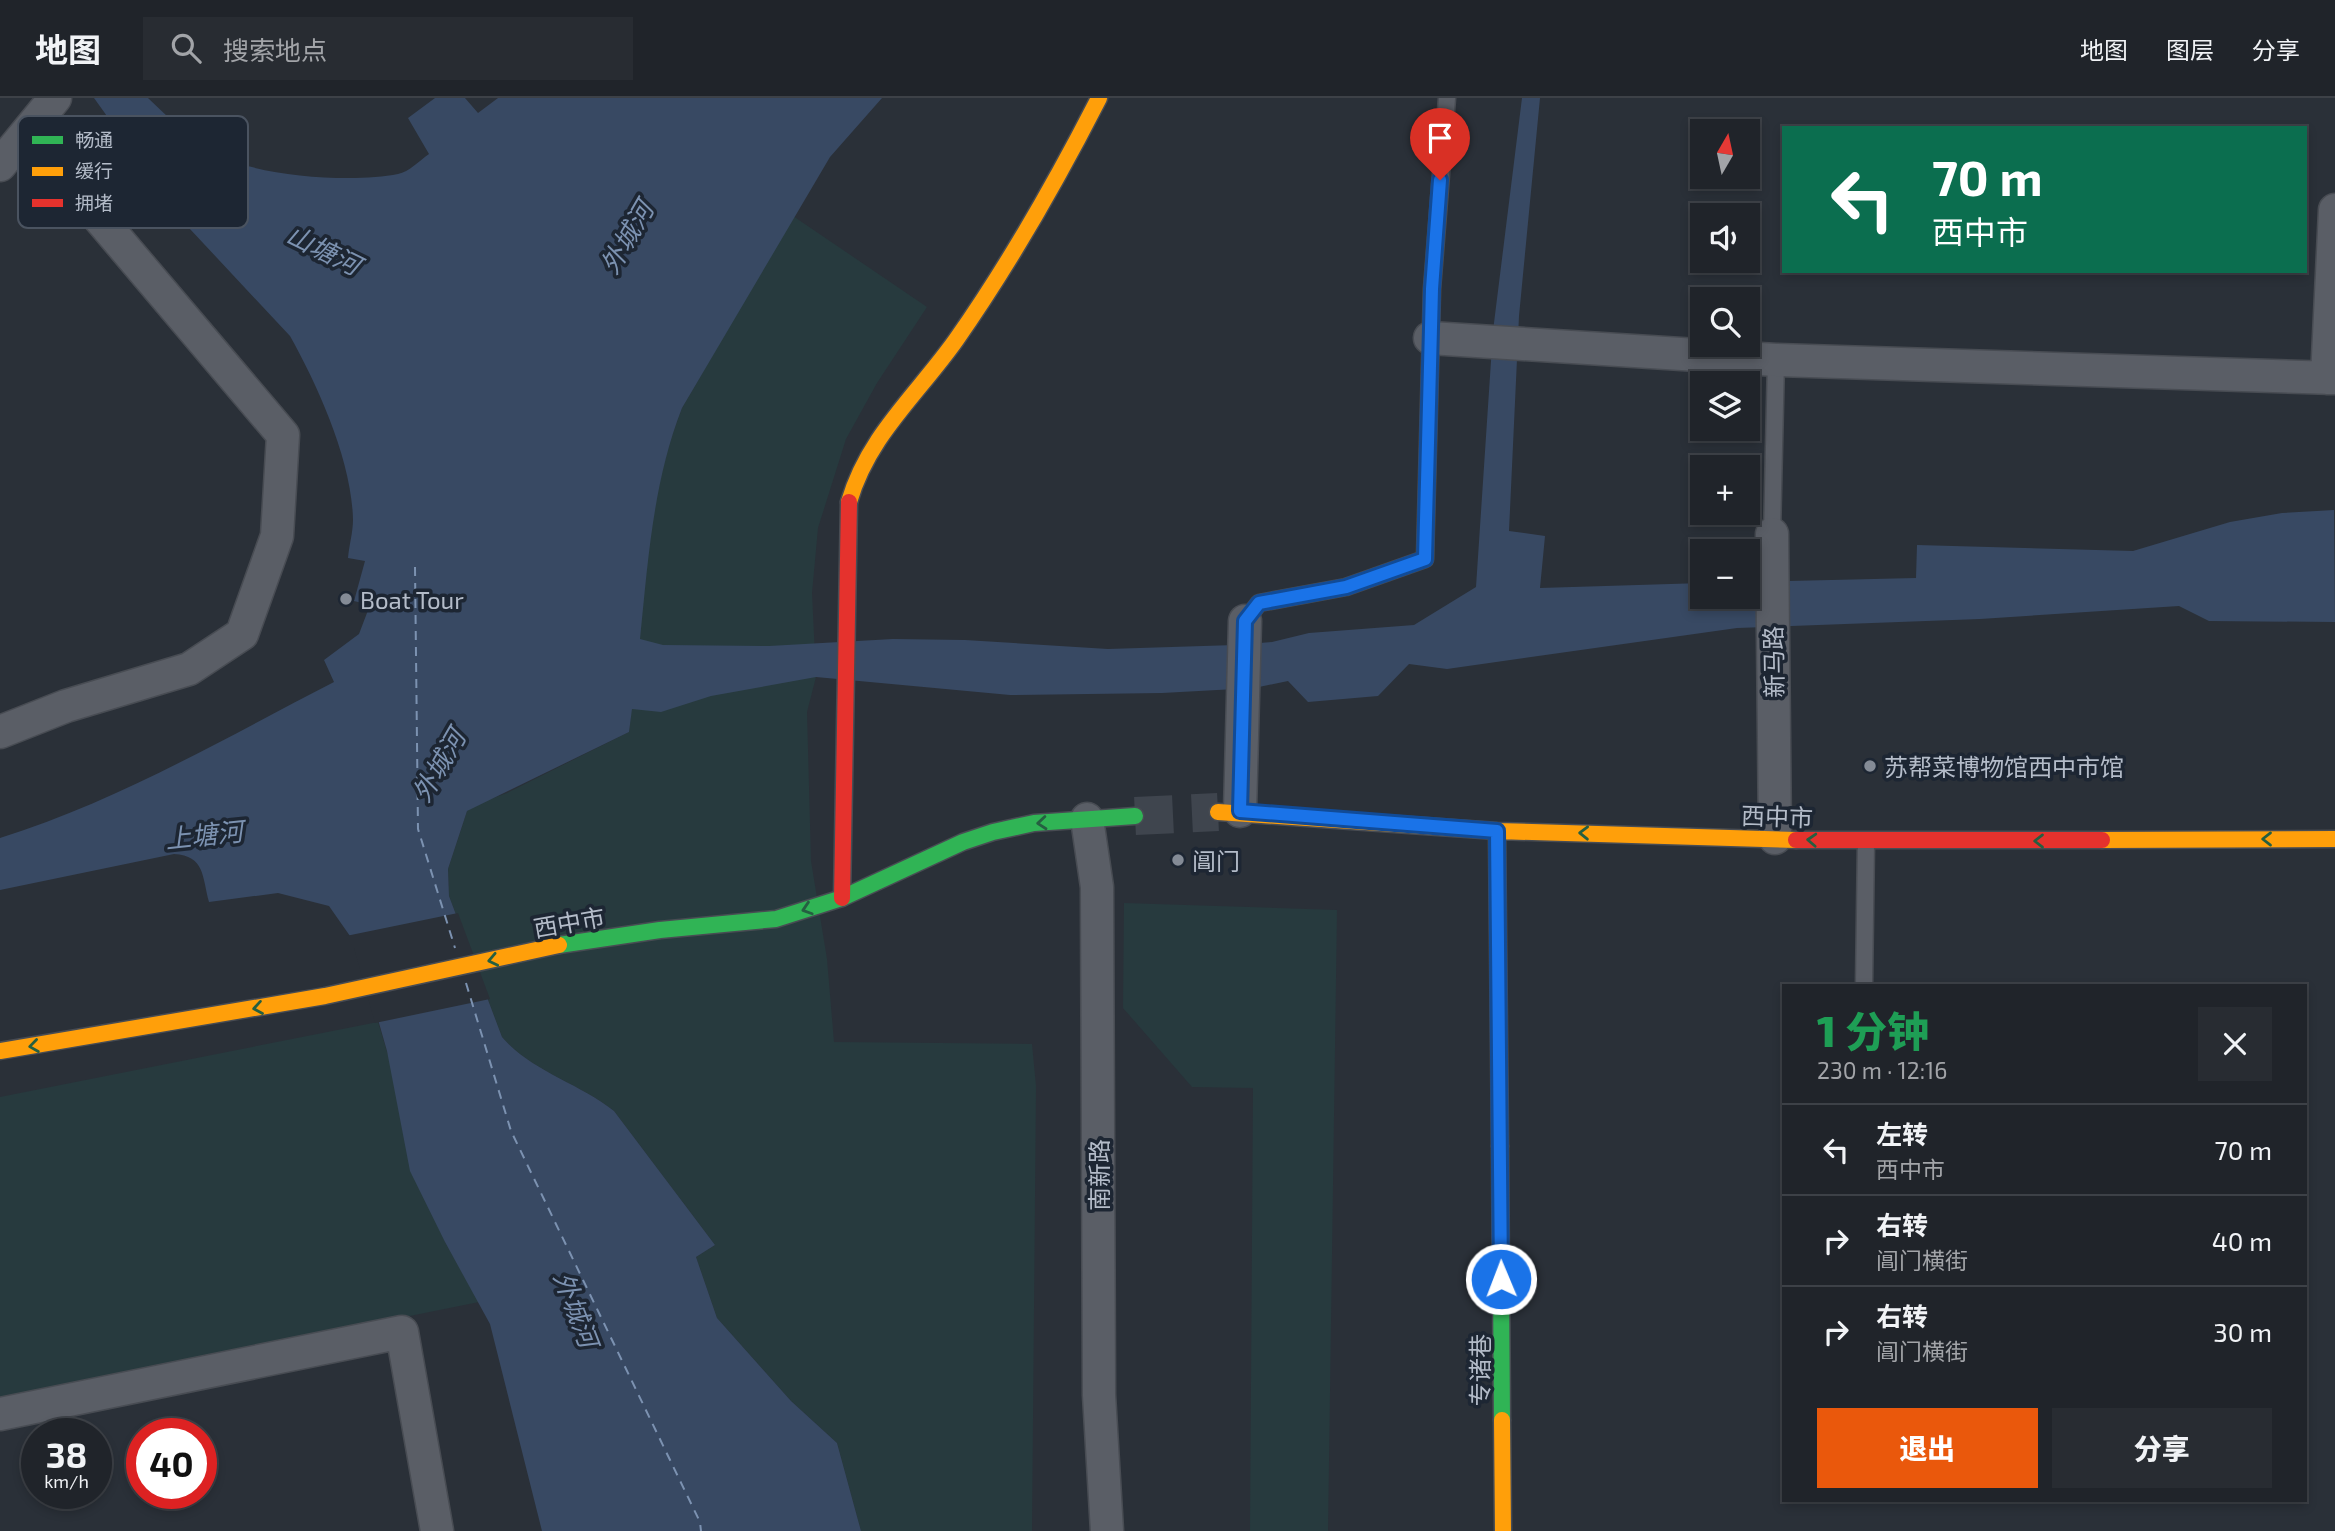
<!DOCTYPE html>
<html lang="zh">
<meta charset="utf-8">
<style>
body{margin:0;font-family:"Exo 2","Noto Sans SC",sans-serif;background:#282c32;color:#f1f3f6;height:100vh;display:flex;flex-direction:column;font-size:26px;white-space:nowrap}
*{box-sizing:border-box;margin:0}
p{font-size:23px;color:#a2a4a8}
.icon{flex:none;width:38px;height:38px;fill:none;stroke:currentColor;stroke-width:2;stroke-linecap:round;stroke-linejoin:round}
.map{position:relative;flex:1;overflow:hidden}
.sheet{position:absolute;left:1782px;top:886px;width:525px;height:518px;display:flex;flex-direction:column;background:#20242a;border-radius:0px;box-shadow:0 4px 10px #0003,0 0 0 2px #3d4147}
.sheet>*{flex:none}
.top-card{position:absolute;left:1782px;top:28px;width:525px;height:147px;border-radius:0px;box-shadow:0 4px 10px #0003,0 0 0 2px #3d4147;background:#0b6e4f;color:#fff;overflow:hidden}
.needle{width:46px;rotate:9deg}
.fabs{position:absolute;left:1690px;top:21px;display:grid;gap:14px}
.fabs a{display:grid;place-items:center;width:70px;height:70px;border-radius:0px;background:#20242a;box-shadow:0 4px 10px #0003,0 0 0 2px #3d4147;font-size:35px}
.speed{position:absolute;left:21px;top:1320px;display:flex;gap:14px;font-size:35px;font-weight:700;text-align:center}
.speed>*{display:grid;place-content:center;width:91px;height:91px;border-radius:50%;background:#20242a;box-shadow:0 4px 10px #0003,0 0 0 2px #3d4147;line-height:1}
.speed small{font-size:18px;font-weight:400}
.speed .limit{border:10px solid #d22;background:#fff;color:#111}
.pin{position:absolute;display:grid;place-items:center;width:60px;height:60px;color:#fff;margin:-72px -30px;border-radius:50% 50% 50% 0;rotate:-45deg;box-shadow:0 0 7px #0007}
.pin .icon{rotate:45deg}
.me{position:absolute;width:77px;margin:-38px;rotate:359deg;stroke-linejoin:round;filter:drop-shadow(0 0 5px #0008)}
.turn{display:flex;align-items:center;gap:24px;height:147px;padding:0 35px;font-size:32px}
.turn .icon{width:91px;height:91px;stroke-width:2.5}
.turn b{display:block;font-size:49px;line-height:60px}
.round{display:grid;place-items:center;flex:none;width:74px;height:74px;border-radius:0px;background:#282c32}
.overview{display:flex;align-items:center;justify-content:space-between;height:119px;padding:0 35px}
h1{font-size:42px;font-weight:800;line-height:52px;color:#1e9e55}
.primary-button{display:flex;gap:14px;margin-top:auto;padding:14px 35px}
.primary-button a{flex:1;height:80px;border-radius:0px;background:#ea580c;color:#fff;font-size:28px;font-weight:800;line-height:80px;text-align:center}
.primary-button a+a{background:#282c32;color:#f1f3f6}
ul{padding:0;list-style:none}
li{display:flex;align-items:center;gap:21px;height:91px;padding:0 35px;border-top:2px solid #3d4147}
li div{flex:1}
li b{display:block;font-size:26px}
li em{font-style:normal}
header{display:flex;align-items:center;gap:42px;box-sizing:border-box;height:98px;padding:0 35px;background:#20242a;border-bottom:2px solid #3d4147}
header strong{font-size:33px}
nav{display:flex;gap:38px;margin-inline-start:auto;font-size:24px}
.search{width:490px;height:63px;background:#282c32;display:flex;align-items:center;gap:18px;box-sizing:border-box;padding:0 24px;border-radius:0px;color:#a2a4a8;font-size:26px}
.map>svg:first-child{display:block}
.green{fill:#273a3e}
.water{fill:#384963}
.pier{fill:#2a3038}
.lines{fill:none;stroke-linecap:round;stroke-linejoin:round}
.ferry{stroke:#7c92b1;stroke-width:2;stroke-dasharray:9 7;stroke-linecap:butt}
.secondary-tunnel{stroke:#3f454e;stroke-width:38;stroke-dasharray:38 19;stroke-linecap:butt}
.lane-casing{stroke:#484c53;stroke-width:19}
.street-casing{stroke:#484c53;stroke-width:35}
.fast-casing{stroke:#484c53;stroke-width:19}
.slow-casing{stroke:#484c53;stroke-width:19}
.jam-casing{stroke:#484c53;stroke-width:19}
.lane{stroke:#5a5e66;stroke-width:16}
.street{stroke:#5a5e66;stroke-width:32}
.fast{stroke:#30b455;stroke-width:16}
.slow{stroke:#ff9f0a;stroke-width:16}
.jam{stroke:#e5322d;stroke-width:16}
.oneway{stroke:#255f41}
.route-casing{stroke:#114b97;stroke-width:18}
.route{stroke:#1a73e8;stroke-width:12}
.poi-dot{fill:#848b96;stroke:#1d2633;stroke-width:2.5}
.labels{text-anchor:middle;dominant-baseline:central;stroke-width:7;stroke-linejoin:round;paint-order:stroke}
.poi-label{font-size:24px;fill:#b4bcc9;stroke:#1d2633;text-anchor:start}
.street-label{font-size:24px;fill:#b4bcc9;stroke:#1d2633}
.water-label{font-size:26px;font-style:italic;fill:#7c92b1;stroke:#1d2633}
.key{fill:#1d2633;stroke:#4a5360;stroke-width:2}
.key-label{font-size:19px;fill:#b4bcc9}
</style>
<header>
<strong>地图</strong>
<div class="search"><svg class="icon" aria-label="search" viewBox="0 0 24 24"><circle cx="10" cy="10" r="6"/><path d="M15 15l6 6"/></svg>搜索地点</div>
<nav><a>地图</a><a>图层</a><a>分享</a></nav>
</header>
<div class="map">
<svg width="2335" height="1433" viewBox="0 0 2335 1433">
<rect width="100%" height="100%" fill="#2a3038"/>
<!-- green -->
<path class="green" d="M793 118 927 209 877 285 846 341 818 430 812 495 816 579 807 614 811 763 827 861 834 944 1032 946 1036 988 1032 1433H861L837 1345 791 1303 717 1220 696 1159 715 1147 614 1013C579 985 531 973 502 939L449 798 448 771 467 713 474 707 507 695 629 634C642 527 642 411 682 310Z
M1124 805 1337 812 1328 1433H1250L1253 990 1192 989 1123 910Z
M378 924 445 1144 479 1204 0 1301V999Z"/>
<!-- water -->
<path class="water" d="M94 0H148C171 22 194 45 223 59 264 79 354 85 398 76 409 74 420 62 429 56L408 20 435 0H465L478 15 498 0H882L830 59 682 310C653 384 648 463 640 541L663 547 769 548 893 541 965 542 1108 551 1235 547 1272 544 1309 535 1414 527 1476 489 1493 233 1522 0H1540L1519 218 1509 433 1545 438 1540 490 1703 485V499H1748V484L1916 480 1917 447 2133 453 2230 424 2282 415 2334 412 2335 524 2209 523 2179 508 1980 521 1737 530 1447 571 1409 566 1378 598 1308 604 1288 583 1254 590 1162 595 1010 597 816 579 711 598 661 614 632 611 629 634 467 713 448 771 449 798 502 939C531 973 579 985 614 1013L715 1147 696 1159 717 1220 791 1303 837 1345 861 1433H542L490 1226 445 1144 410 1073 387 953 357 848 329 808 278 795 209 804C202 778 205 758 174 756L0 792V740C118 703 225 640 334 584L324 562 359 536 370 507 354 503 365 463 348 460C349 448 353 434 353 422 352 363 318 288 290 238L118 54 127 46Z"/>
<!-- pier -->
<path class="pier" d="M458 815 490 901 375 925 354 850 346 838Z"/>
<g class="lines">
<!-- ferry -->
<path class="ferry" d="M415 469 418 731 455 850
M466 885 511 1033 700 1424 701 1433"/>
<!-- secondary-tunnel -->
<path class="secondary-tunnel" d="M1135 718 1218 714"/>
<defs>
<path id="lane" d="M1772 436 1776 262
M1245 523 1259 505 1346 489 1425 461 1432 191 1447 0
M1864 887 1866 744"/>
<path id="street" d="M0 67 55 0
M1430 240 1776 262 2335 280
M2327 280 2335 112
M1772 436 1775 740
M0 634 66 608 189 571 242 536 277 438 283 337 28 36
M1240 713 1245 523
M1087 721 1097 789 1099 1297 1107 1433
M0 1316 402 1234 437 1433"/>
<path id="fast" d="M559 847 660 832 776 821 842 800 963 744 993 734 1034 725 1135 718
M1500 1048 1502 1322"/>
<path id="slow" d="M849 404C868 338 917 297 956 242 1010 165 1056 84 1099 0
M1218 714 1497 733 1796 742
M1497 733 1500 1048
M2102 742 2335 741
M0 953 325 898 559 847
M1502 1322 1503 1433"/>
<path id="jam" d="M1796 742H2102
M842 800 849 404"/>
</defs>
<!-- lane casing -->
<use href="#lane" class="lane-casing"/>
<!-- street casing -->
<use href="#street" class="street-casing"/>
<!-- fast casing -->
<use href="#fast" class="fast-casing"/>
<!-- slow casing -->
<use href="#slow" class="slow-casing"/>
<!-- jam casing -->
<use href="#jam" class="jam-casing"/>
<!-- lane -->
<use href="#lane" class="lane"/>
<!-- street -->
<use href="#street" class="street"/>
<!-- fast -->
<use href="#fast" class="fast"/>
<!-- slow -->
<use href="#slow" class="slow"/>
<!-- jam -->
<use href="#jam" class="jam"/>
</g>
<!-- one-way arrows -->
<defs><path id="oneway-chevron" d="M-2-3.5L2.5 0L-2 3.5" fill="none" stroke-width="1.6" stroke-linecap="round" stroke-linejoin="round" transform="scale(1.75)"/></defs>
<g class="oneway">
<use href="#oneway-chevron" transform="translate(1042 725) rotate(175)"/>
<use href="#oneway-chevron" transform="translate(1584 735) rotate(-179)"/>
<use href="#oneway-chevron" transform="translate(2267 741) rotate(180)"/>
<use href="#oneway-chevron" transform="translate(1812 742) rotate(-177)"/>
<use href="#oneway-chevron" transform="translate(2039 743) rotate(180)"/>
<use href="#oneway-chevron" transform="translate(807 811) rotate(162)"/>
<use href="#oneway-chevron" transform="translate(493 862) rotate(168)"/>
<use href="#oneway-chevron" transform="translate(258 910) rotate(170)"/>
<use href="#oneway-chevron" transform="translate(34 948) rotate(172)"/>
</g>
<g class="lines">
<defs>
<path id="route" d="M1440 82 1432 191 1425 461 1346 489 1259 505 1245 523 1240 713 1497 733 1501 1181"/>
</defs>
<!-- route casing -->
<use href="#route" class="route-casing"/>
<!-- route -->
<use href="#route" class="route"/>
</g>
<!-- markers -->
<g class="poi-dot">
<circle cx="346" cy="501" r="7"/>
<circle cx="1870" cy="668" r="7"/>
<circle cx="1178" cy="762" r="7"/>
</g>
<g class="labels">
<!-- poi labels -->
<g class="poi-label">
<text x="360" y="501">Boat Tour</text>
<text x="1884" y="668">苏帮菜博物馆西中市馆</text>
<text x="1192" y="762">阊门</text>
</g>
<!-- street labels -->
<g class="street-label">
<text transform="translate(1773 564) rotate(-91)">新马路</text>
<text transform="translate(1777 718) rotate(2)">西中市</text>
<text transform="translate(569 824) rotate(-10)">西中市</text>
<text transform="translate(1098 1077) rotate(-90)">南新路</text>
<text transform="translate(1479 1272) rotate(-90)">专诸巷</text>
</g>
<!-- water labels -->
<g class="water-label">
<text transform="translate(626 139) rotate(-60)">外城河</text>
<text transform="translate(324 151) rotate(26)">山塘河</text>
<text transform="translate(438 667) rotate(-60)">外城河</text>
<text transform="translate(204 736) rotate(-6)">上塘河</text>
<text transform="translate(577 1211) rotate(69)">外城河</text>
</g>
</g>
<!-- legend -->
<rect x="18" y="18" width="230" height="112" rx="10" class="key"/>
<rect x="32" y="38" width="31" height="8" fill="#30b455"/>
<rect x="32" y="69" width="31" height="9" fill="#ff9f0a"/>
<rect x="32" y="101" width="31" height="8" fill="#e5322d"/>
<g class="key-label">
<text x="75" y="49">畅通</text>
<text x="75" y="80">缓行</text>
<text x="75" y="112">拥堵</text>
</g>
</svg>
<div class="fabs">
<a><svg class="needle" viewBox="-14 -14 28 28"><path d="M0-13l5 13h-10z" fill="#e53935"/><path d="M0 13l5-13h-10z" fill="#a2a4a8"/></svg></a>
<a><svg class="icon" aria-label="sound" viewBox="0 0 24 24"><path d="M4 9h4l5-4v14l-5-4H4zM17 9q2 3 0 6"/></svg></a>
<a><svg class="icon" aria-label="search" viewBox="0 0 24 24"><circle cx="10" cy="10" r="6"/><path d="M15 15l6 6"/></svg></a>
<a><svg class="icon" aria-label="layers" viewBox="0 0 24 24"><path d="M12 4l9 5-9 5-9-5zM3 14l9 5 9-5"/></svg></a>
<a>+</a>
<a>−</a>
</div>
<div class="speed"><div>38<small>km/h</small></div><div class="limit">40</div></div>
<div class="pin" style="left:1440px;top:82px;background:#d93025"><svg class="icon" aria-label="arrive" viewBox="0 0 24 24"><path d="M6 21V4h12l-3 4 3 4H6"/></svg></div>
<svg class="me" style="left:1501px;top:1181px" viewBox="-20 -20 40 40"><circle r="17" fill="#1a73e8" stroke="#fff" stroke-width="3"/><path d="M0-11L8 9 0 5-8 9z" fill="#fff"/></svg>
<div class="top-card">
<div class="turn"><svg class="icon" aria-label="left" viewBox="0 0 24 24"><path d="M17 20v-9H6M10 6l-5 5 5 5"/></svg><div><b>70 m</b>西中市</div></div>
</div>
<section class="sheet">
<div class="overview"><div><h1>1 分钟</h1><p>230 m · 12:16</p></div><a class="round"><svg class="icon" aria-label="close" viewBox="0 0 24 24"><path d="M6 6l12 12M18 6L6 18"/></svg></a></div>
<ul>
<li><svg class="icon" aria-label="left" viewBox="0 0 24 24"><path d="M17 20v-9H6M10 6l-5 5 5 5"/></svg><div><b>左转</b><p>西中市</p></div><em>70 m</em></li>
<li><svg class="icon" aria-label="right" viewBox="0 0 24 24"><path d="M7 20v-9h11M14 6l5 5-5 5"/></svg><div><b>右转</b><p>阊门横街</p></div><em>40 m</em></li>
<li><svg class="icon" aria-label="right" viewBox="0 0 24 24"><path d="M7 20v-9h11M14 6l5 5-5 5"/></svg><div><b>右转</b><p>阊门横街</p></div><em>30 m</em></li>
</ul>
<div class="primary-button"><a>退出</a><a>分享</a></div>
</section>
</div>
